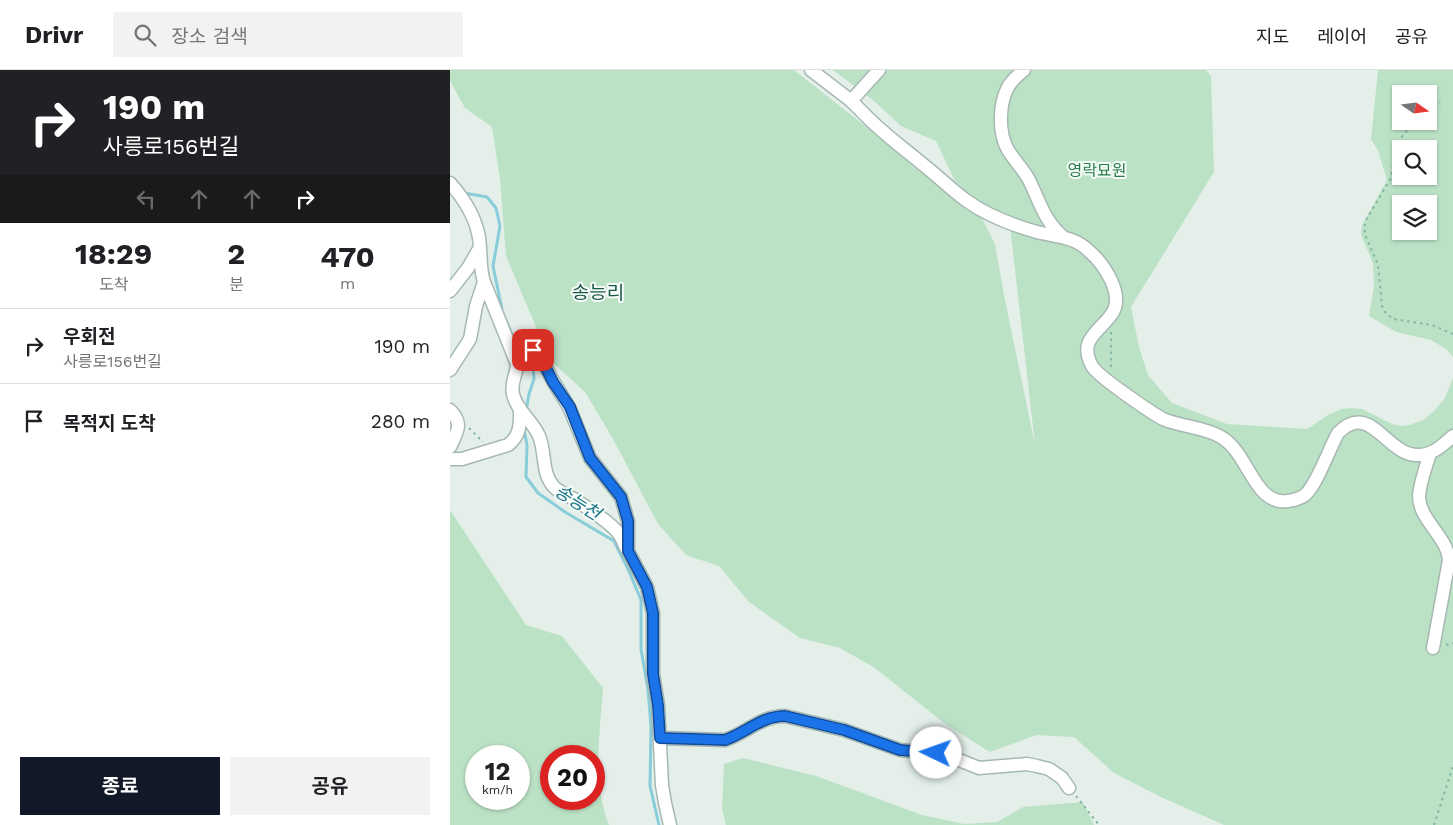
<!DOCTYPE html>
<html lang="ko">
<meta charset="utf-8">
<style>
body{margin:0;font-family:"Work Sans","Noto Sans KR",sans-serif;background:#f2f2f2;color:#202124;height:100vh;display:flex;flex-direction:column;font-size:19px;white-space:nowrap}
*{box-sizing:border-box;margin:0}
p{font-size:16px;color:#757577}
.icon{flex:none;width:28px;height:28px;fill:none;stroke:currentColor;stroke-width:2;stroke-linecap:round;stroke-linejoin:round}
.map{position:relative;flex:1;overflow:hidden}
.drawer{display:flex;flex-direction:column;background:#fff;width:450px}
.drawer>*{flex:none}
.banner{background:#202124;color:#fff;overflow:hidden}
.needle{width:32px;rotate:104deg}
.fabs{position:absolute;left:942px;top:15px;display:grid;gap:10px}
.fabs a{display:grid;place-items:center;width:45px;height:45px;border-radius:0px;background:#fff;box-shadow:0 1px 4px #0004;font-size:25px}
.speed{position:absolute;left:15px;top:675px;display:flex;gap:10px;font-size:25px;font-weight:700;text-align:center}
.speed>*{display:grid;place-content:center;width:65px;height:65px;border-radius:50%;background:#fff;box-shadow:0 1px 4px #0004;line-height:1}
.speed small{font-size:12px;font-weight:400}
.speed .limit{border:8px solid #d22;background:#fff;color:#111}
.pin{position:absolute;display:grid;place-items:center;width:42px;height:42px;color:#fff;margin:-21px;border-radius:10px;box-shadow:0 2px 8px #0006}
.me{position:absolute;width:55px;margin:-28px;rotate:273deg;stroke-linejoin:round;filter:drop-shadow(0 0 4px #0008)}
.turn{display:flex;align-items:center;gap:18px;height:105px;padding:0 20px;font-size:22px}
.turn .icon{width:65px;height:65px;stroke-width:2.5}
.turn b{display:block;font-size:35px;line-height:42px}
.lanes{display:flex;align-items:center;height:48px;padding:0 20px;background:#0003;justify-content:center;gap:25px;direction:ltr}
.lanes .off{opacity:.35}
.eta{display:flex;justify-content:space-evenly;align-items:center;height:85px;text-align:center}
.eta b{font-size:30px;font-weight:700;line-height:35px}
.cta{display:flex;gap:10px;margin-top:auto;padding:10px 20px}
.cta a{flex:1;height:58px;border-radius:0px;background:#111827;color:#fff;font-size:20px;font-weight:700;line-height:58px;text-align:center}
.cta a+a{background:#f2f2f2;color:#202124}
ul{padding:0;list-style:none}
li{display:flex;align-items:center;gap:15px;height:75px;padding:0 20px;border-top:1px solid #e0e0e0}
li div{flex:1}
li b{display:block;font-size:19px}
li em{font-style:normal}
header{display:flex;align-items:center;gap:30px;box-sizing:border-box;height:70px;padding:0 25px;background:#fff;border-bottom:1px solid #e0e0e0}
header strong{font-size:24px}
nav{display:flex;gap:28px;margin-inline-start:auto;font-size:18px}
.search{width:350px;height:45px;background:#f2f2f2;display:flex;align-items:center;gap:12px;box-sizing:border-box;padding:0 18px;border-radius:0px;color:#757577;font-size:19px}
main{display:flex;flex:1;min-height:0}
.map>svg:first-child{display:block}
.green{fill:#bce2c6;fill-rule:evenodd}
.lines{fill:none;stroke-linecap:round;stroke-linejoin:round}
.stream{stroke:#88cdd9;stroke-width:3}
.minor-casing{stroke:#a6b8b2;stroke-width:15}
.path{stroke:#82b6a5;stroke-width:2;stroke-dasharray:2.5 4;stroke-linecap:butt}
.minor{stroke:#fff;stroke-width:12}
.route-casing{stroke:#114b97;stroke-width:12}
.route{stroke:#1a73e8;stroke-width:9}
.labels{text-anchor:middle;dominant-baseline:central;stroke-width:4;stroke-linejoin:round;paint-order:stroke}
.park-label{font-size:16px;fill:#277e48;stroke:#f6fbf8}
.water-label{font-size:18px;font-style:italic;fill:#157486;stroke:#f6fbf8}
.quarter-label{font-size:19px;fill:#1b5848;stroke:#f6fbf8}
</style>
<header>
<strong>Drivr</strong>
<div class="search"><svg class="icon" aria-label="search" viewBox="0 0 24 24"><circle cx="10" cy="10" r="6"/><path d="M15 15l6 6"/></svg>장소 검색</div>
<nav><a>지도</a><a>레이어</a><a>공유</a></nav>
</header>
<main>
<section class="drawer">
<div class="banner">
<div class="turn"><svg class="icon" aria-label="right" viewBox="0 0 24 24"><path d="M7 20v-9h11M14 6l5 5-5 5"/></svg><div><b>190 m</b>사릉로156번길</div></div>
<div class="lanes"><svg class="icon off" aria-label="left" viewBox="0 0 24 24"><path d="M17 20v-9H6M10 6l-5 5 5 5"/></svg><svg class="icon off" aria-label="ahead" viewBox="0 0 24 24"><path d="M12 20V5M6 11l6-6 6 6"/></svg><svg class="icon off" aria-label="ahead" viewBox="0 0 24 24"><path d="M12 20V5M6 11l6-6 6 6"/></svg><svg class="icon" aria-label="right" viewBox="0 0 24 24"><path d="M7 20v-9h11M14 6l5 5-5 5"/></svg></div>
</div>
<div class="eta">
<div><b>18:29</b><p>도착</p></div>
<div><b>2</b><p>분</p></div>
<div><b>470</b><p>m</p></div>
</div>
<ul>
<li><svg class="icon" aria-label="right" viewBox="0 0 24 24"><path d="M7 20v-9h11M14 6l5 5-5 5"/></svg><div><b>우회전</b><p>사릉로156번길</p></div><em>190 m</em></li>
<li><svg class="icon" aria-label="arrive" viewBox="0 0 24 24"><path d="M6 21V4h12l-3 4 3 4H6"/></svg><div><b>목적지 도착</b></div><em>280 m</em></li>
</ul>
<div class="cta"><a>종료</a><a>공유</a></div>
</section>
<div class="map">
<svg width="1003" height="755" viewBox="0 0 1003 755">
<rect width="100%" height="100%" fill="#e4efea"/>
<!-- green -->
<path class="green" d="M0 0H344L532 148 545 174 554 225 585 375 559 147 524 128 505 111 486 71 451 56 424 31 383 0H756L761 6 764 102 681 237 689 277 698 305 722 333 777 354 857 359 878 345 891 339 903 338 912 339 942 354 951 356 960 355 973 350 983 342 995 328 1003 308V755H774L711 727 664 703 624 667 586 665 540 682 494 653 425 598 390 578 350 568 299 532 269 496 236 485 208 454 163 369 135 322 100 290 56 186 50 109 42 57 15 38 0 11Z
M928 0H1003V287L996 279 981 270 946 262 919 246 924 216 923 193 911 165 912 155 937 110 928 81 921 69ZM951 24H979V51H951ZM951 79H979V106H951ZM951 134H979V161H951Z
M0 440 76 555 112 566 153 618C150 663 142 712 159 755H0ZM69 686V729H26V686ZM144 686V729H101V686Z
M293 688 366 706 472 745 514 754 547 752 573 737 633 732 644 755H276L272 738 274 694Z"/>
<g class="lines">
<!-- stream -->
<path class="stream" d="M14 123 37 127 46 138 50 156 43 196 52 239
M56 250 62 265
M68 280 83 298 84 309 79 324 76 341
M74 360 77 375 76 407 88 423 115 442 164 471 178 499 191 530V579L198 620 201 656 200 716 209 755"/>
<defs>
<path id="minor" d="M361 0C374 10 387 20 400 30 410 39 419 50 429 58 444 72 461 84 476 97 490 108 503 121 517 131 538 146 562 155 587 162 606 167 624 166 639 181 654 194 676 226 661 245 648 263 628 270 642 296 647 306 702 343 713 349 732 357 754 357 771 367 799 383 804 436 838 431 844 430 851 429 856 424 868 412 879 379 888 363 921 329 937 388 970 385 984 384 994 374 1003 366
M574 0C568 5 562 10 558 17 549 34 548 63 558 80 564 90 572 98 578 108 590 131 592 148 613 167
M401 31 429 0
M0 113C16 131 29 152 30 177 31 189 30 200 34 212L67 294C67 304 60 313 63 324 66 340 83 351 89 366 96 382 91 403 104 417 110 423 120 426 127 431 138 438 163 455 169 464 172 468 174 474 176 478
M0 221 18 198 29 179
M60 273 73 274 83 280 92 290 103 311 119 337 140 388 171 427 178 451V481L197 517 203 543V604L208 635 212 715 215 733 220 755
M0 300 20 269 26 236 34 212
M0 340C13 353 8 361 0 377
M980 383C976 397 970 412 969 426 969 450 997 466 999 490L983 578
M0 389H12L58 375C71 365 70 354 70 338
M210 668 275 670C297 663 310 646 335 646L394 660 450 680 494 684 529 698 577 694 587 696 599 699 612 708 619 718"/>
</defs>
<!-- minor casing -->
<use href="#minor" class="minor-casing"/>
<!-- path -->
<path class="path" d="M979 41 990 33
M966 51 953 65 947 75 945 82 941 108 916 150 914 158 916 167 928 195 932 236 935 242 943 249 982 255 1003 264
M661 262V300
M19 358 33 372
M996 575 1003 573
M626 726 649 755
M984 755 1003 696"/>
<!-- minor -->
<use href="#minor" class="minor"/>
</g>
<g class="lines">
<defs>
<path id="route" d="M83 280 92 290 103 312 120 337 140 388 171 427 178 451V481L197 517 203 543V604L208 635 210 668 275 670C296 663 311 646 335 646L394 660 450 680 486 683"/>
</defs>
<!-- route casing -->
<use href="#route" class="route-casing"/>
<!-- route -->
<use href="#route" class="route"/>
</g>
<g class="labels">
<!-- park labels -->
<g class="park-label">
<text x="647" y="100">영락묘원</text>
</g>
<!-- water labels -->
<g class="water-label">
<text transform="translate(128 432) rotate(32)">송능천</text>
</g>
<!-- quarter labels -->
<g class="quarter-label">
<text x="148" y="222">송능리</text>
</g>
</g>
</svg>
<div class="fabs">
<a><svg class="needle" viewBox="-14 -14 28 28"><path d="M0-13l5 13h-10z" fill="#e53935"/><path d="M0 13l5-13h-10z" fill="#757577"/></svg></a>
<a><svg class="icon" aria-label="search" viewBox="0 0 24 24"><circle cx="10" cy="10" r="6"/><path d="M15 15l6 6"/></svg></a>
<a><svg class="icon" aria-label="layers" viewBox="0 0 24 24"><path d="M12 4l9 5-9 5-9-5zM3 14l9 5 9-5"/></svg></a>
</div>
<div class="speed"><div>12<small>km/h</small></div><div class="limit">20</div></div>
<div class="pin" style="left:83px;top:280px;background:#d93025"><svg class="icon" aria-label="arrive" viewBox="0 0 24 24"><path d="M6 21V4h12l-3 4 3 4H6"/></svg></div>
<svg class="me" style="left:486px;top:683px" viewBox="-20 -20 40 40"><circle r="19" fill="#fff"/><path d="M0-13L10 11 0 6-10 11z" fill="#1a73e8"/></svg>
</div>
</main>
